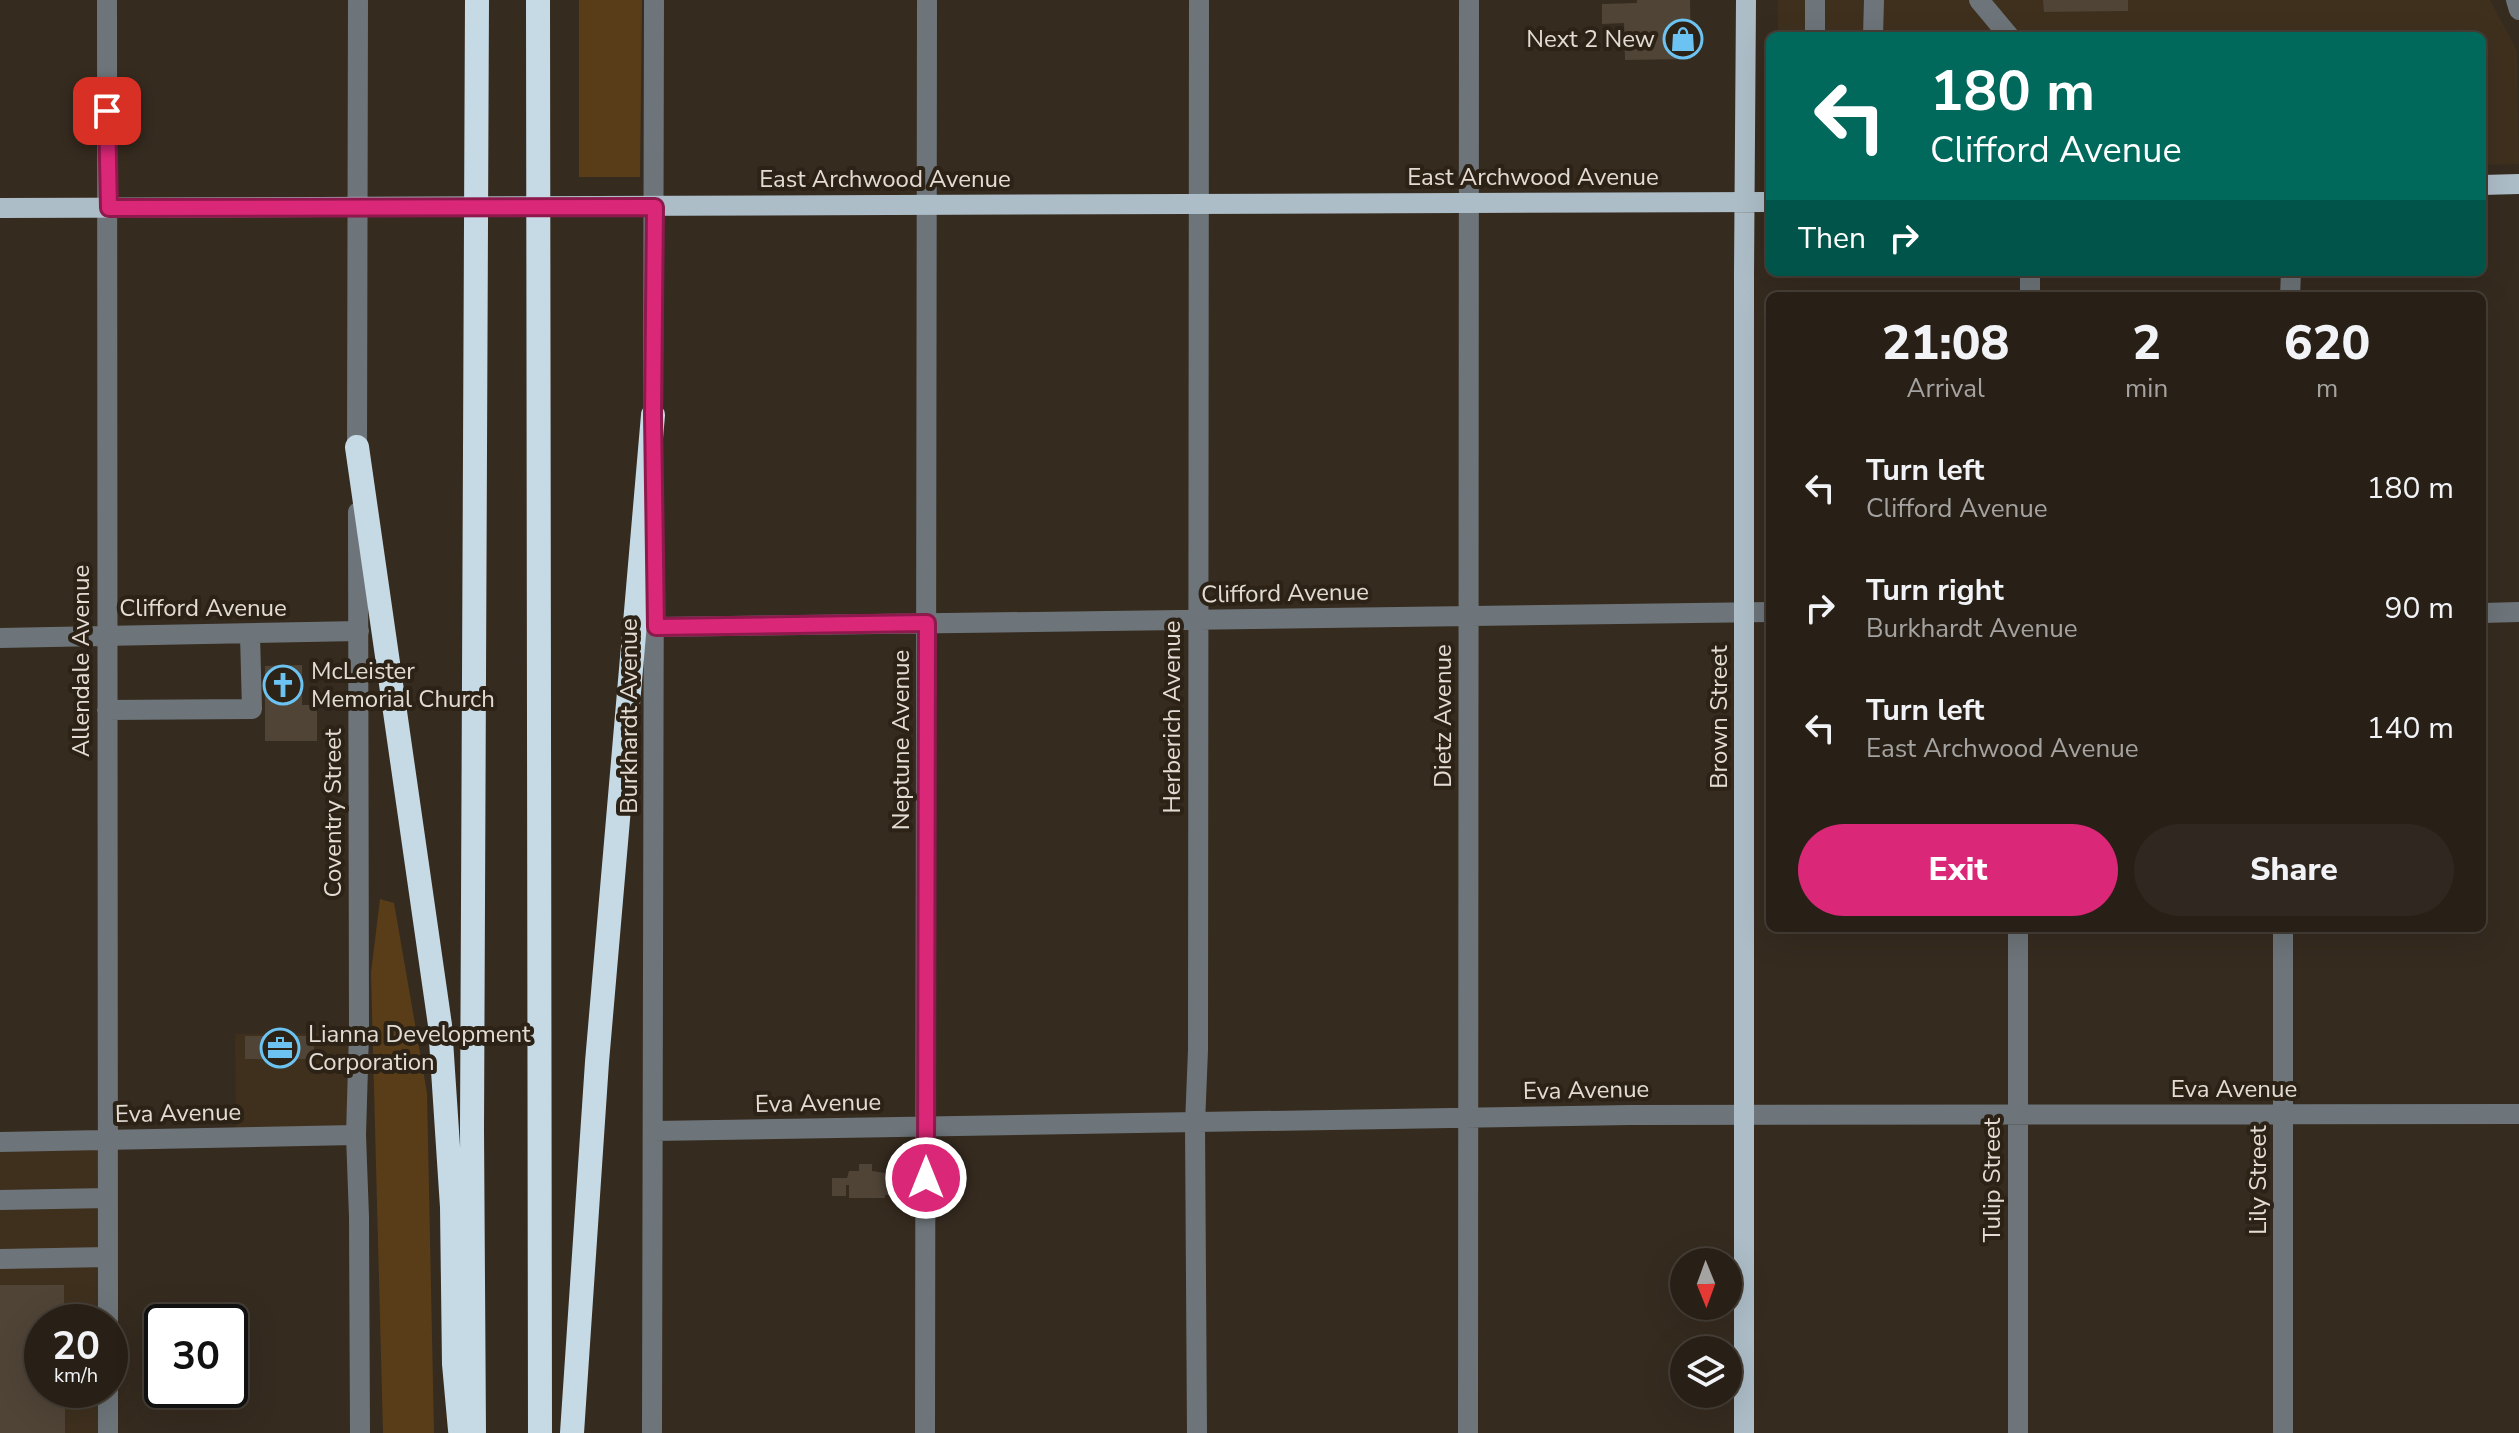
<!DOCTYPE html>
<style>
body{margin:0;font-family:"Nunito Sans",sans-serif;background:#302820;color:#f1f3f6;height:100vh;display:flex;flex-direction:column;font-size:30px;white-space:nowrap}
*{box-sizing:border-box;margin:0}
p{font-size:26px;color:#a5a3a1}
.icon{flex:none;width:44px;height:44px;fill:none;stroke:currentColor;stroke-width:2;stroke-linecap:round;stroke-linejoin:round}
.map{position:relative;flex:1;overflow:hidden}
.drawer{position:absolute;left:1766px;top:292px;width:720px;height:640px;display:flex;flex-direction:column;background:#282017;border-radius:12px;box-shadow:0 8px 32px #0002,0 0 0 2px #443e36}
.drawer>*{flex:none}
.hud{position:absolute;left:1766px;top:32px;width:720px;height:244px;border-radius:12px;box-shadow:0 8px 32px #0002,0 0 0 2px #443e36;background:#00695c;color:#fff;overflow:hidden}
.needle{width:52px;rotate:179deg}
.tools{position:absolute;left:1670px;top:1248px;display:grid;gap:16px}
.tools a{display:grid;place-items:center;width:72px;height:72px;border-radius:50%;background:#282017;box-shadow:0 8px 32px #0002,0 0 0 2px #443e36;font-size:40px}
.speed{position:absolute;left:24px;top:1304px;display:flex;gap:16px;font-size:40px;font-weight:700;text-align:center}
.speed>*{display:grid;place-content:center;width:104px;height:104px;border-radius:50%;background:#282017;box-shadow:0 8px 32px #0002,0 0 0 2px #443e36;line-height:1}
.speed small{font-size:20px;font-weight:400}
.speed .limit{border:4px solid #111;border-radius:12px;background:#fff;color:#111}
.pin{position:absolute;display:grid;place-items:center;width:68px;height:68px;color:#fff;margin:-34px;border-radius:16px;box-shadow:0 4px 12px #0006}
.me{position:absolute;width:88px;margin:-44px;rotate:0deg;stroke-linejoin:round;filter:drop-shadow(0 0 6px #0008)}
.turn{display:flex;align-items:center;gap:28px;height:168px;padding:0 32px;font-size:36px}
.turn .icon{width:104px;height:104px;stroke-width:2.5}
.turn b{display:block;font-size:56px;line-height:68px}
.then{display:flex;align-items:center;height:76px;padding:0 32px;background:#0003;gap:16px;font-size:30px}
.eta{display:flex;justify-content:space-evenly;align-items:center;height:136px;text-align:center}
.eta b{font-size:48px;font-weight:800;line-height:56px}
.button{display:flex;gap:16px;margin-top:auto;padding:16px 32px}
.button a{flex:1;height:92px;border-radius:48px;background:#db2777;color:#fff;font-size:32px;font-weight:800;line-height:92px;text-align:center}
.button a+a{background:#302820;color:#f1f3f6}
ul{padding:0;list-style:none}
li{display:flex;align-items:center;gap:24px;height:120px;padding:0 32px}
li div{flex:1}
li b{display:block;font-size:30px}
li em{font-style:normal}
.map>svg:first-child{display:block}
.built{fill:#3f301e}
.green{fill:#593d19}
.building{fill:#504437}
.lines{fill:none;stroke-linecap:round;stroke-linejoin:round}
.path{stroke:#867d73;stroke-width:4;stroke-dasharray:2 6;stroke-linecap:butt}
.minor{stroke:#6d757a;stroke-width:20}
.major{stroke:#adbdc7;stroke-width:20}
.highway{stroke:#c6dae5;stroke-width:24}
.route-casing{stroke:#8e194d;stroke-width:20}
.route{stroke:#db2777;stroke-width:14}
.labels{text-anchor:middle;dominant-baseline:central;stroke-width:8;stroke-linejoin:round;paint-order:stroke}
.poi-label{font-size:24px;fill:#e3dcd4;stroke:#2c2215;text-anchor:start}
.street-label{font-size:24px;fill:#e3dcd4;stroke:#2c2215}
</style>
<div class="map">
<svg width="2519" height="1433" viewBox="0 0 2519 1433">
<rect width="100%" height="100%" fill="#362b1f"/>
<!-- built -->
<path class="built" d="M1778 0H2490L2517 51 2519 164 2482 165V36H1778Z
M359 1033 356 1135 236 1138 235 1034Z
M108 1140V1322H42V1390H108V1433H0V1142Z"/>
<!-- green -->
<path class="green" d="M579 0H642L640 177H579Z
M380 899 394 903 427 1093 434 1433H383L371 973Z"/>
<!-- building -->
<path class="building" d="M1637 0H1690L1691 59 1625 60 1624 23 1602 24V4L1637 3Z
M2043 0H2128V11L2044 12Z
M302 665V705H317V741H265V666Z
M245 1036H314V1059H245Z
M859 1164H872V1171L891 1174V1195H885V1198H849V1185H846V1196H832V1178H847L849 1171H859Z
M0 1285H64V1322H42V1390H65V1433H0Z"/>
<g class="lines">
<!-- path -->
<path class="path" d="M891 1182H905"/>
<!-- minor -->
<path class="minor" d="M107 0 108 1322
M1979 0 2009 36
M2516 0 2519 10
M1815 36V0
M1873 36 1874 0
M2030 296V272
M2290 296 2291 272
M653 428 654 0
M357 460 358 0
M358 512 359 1033 356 1135 359 1217 360 1433
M2482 613 2519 612
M656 627 1770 612
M0 638 359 631
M107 710 252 709 250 635
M653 1131 1630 1115 2519 1114
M0 1142 356 1135
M0 1200 108 1198
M0 1259 108 1257
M108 1390V1433
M652 1433 654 508
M925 1433 927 0
M1197 1433 1195 1124 1198 1050 1199 0
M1468 1433 1469 0
M2018 1433V928
M2283 1433V928"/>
<!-- major -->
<path class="major" d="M2482 185 2519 184
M0 208 1770 202
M1744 1433V274L1746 0"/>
<!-- highway -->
<path class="highway" d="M538 0 540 1433
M357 447 440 1025 452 1207 454 1364 460 1430
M474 1433 472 1129 477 0
M572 1433 597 1062 653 415"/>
</g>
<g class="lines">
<defs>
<path id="route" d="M107 111 109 208 655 207 653 415 656 627 927 623 926 1178"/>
</defs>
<!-- route casing -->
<use href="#route" class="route-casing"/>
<!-- route -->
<use href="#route" class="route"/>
</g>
<!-- icons -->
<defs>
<symbol id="shop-ring" viewBox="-11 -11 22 22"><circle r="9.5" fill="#2c2215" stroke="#6cc3f2" stroke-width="1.5"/><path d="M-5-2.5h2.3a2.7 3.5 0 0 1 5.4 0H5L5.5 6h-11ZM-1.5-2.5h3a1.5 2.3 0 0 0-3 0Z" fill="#6cc3f2"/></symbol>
<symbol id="church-ring" viewBox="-11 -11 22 22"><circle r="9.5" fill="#2c2215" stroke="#6cc3f2" stroke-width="1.5"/><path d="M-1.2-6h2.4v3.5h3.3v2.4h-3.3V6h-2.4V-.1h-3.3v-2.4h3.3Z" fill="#6cc3f2"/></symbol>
<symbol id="office-ring" viewBox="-11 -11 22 22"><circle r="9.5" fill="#2c2215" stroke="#6cc3f2" stroke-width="1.5"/><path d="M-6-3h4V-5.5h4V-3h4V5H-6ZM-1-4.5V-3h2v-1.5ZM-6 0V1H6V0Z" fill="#6cc3f2"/></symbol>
</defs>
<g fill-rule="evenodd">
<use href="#shop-ring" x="1661" y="17" width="44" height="44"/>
<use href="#church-ring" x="261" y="663" width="44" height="44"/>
<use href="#office-ring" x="258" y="1026" width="44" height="44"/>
</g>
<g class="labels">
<!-- poi labels -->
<g class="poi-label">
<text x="1655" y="39" text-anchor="end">Next 2 New</text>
<text x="311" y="671">McLeister<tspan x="311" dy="28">Memorial Church</tspan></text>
<text x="308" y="1034">Lianna Development<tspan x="308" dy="28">Corporation</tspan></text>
</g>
<!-- street labels -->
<g class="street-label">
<text x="1533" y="177">East Archwood Avenue</text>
<text x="885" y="179">East Archwood Avenue</text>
<text transform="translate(1285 593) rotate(-1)">Clifford Avenue</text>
<text x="203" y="608">Clifford Avenue</text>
<text transform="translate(81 661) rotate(-90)">Allendale Avenue</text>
<text transform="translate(629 716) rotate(-90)">Burkhardt Avenue</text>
<text transform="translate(1443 716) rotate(-90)">Dietz Avenue</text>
<text transform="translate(1172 717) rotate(-90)">Herberich Avenue</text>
<text transform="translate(1719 717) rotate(-90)">Brown Street</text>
<text transform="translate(901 740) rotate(-90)">Neptune Avenue</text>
<text transform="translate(333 813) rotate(-90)">Coventry Street</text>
<text x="2234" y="1089">Eva Avenue</text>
<text transform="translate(1586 1090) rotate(-1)">Eva Avenue</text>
<text transform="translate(818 1103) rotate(-1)">Eva Avenue</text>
<text transform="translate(178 1113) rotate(-1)">Eva Avenue</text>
<text transform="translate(1992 1180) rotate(-90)">Tulip Street</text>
<text transform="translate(2258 1180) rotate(-90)">Lily Street</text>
</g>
</g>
</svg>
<div class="tools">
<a><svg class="needle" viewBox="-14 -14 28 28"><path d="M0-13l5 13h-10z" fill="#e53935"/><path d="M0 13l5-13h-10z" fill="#a5a3a1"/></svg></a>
<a><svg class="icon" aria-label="layers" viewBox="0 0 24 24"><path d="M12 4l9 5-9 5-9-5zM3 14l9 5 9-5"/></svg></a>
</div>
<div class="speed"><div>20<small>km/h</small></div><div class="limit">30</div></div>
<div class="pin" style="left:107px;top:111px;background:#d93025"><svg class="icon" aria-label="arrive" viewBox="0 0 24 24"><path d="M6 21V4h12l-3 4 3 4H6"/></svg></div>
<svg class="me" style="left:926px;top:1178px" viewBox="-20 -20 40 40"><circle r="17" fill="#db2777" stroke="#fff" stroke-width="3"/><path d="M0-11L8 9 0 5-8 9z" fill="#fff"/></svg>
<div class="hud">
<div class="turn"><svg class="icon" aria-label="left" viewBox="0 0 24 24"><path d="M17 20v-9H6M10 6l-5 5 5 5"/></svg><div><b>180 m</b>Clifford Avenue</div></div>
<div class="then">Then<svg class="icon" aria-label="right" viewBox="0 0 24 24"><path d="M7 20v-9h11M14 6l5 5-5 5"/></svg></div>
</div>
<section class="drawer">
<div class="eta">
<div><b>21:08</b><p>Arrival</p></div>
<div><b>2</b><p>min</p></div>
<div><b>620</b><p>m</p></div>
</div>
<ul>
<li><svg class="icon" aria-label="left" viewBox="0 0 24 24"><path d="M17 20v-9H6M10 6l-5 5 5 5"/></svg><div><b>Turn left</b><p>Clifford Avenue</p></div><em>180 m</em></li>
<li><svg class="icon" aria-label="right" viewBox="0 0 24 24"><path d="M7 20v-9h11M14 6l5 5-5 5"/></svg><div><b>Turn right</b><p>Burkhardt Avenue</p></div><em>90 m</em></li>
<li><svg class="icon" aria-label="left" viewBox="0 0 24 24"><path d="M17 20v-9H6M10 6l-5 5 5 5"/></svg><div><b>Turn left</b><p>East Archwood Avenue</p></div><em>140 m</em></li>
</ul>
<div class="button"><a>Exit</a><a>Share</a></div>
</section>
</div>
